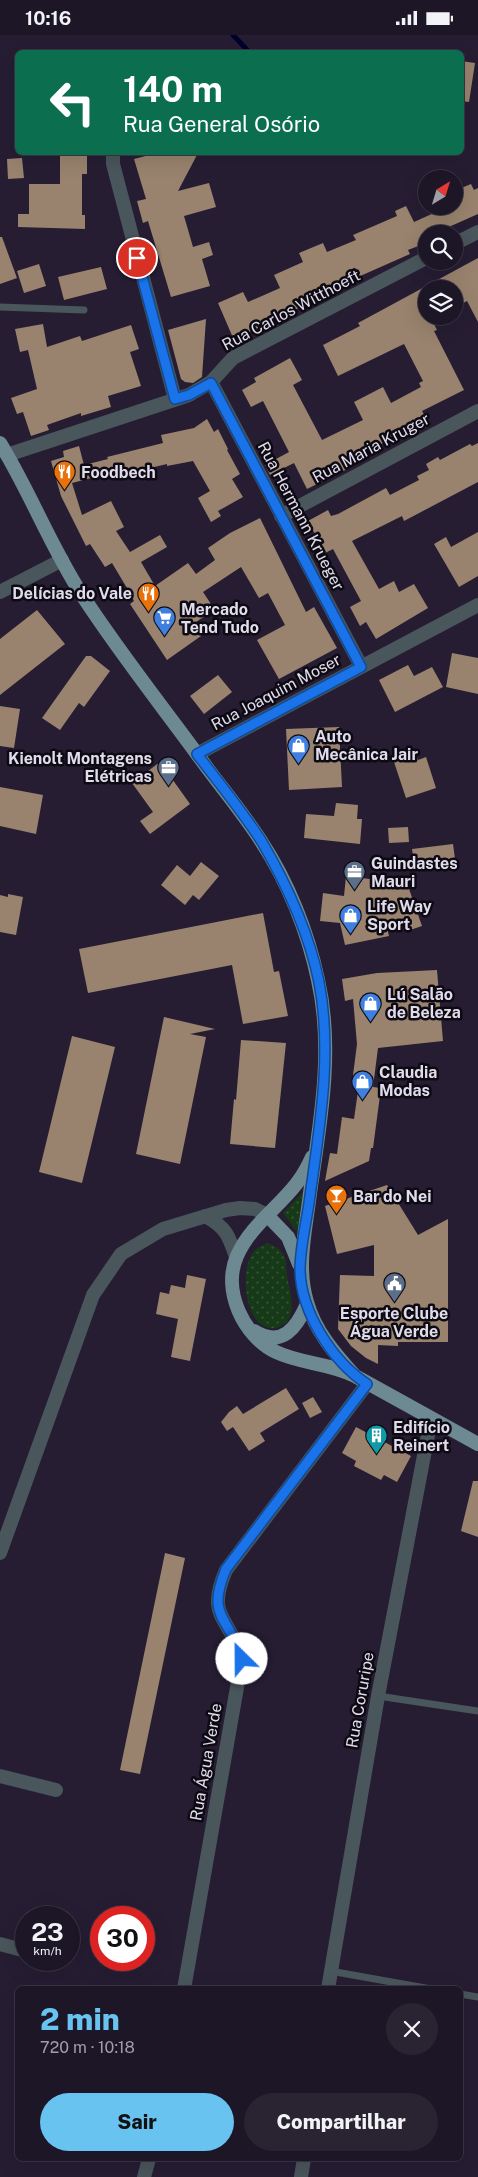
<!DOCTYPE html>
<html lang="pt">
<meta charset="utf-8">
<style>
body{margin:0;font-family:"Public Sans",sans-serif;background:#292332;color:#f1f3f6;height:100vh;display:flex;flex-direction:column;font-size:19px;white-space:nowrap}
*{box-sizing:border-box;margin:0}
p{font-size:16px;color:#a09fa7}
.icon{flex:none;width:28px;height:28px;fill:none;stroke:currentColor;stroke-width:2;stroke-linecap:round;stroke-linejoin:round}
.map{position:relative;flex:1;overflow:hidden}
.drawer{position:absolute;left:15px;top:1951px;width:448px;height:175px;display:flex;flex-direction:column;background:#1c1626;border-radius:8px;box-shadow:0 5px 20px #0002,0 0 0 1px #3a3543}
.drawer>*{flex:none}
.hud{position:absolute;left:15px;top:15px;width:449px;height:105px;border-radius:8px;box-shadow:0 5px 20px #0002,0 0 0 1px #3a3543;background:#0b6e4f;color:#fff;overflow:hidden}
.needle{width:32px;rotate:38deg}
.tools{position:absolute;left:418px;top:135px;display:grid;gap:10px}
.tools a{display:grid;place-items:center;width:45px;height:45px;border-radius:50%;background:#1c1626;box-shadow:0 5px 20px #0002,0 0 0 1px #3a3543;font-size:25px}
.speed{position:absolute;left:15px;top:1871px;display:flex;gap:10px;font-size:25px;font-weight:700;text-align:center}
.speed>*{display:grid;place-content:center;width:65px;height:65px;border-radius:50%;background:#1c1626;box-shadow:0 5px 20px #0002,0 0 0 1px #3a3543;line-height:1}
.speed small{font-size:12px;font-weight:400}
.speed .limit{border:8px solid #d22;background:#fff;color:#111}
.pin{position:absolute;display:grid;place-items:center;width:42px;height:42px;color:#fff;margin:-21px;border:2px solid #fff;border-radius:50%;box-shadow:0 1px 5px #0007}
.me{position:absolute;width:55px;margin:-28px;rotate:337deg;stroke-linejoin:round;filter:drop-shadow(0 0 4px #0008)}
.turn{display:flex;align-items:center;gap:18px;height:105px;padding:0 25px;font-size:22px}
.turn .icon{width:65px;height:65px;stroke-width:2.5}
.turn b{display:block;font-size:35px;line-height:42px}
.round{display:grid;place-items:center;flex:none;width:52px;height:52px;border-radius:26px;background:#292332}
.overview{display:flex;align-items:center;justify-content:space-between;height:85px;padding:0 25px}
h1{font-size:30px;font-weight:800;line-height:38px;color:#69c3f1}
.action{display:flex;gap:10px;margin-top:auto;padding:10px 25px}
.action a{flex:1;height:58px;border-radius:30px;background:#69c3f1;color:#111;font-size:20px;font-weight:800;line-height:58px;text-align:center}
.action a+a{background:#292332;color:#f1f3f6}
.status{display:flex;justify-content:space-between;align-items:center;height:35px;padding:0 25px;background:#1c1626;direction:ltr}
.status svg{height:14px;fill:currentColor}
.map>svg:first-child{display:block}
.grass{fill:url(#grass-dots)}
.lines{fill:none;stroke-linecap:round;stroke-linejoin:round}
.stream{stroke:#00002d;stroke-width:5}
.building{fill:#99836e}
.service{stroke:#49565b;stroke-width:7}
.minor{stroke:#49565b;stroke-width:14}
.primary{stroke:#6d8a93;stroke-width:14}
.route-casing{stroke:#114b97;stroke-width:12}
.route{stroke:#1a73e8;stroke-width:9}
.labels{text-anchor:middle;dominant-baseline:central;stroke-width:5;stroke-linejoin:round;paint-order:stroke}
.street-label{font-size:16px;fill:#e1dceb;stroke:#0d0a13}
.poi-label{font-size:16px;font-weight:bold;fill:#e1dceb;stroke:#0d0a13;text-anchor:start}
</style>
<div class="status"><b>10:16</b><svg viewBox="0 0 49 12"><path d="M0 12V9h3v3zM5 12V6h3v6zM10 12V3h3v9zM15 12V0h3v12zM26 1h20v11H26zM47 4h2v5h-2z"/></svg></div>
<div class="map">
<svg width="478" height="2142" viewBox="0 0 478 2142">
<defs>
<pattern id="grass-dots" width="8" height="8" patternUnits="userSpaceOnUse" patternTransform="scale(1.25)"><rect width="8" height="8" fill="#163918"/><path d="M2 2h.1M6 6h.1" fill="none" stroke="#38553a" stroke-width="1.8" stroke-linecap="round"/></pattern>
</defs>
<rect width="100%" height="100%" fill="#261d33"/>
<!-- grass -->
<path class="grass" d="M303 1157 297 1197 283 1178Z
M268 1208C276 1212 281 1214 285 1222 287 1228 286 1235 287 1241 290 1256 299 1286 279 1292 245 1303 237 1233 255 1215 258 1212 264 1210 268 1208Z"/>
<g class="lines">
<!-- stream -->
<path class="stream" d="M233 0 250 18"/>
</g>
<!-- building -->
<path class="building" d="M461 26 475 28 469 67 461 66Z
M157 118H198L178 156 209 148 216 172 184 181 193 212 209 207 213 220 202 224 210 251 171 262 148 186 143 188 137 166 146 164 134 124Z
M60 119H87V139H82V180H85V194L18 192V179H29V149H60Z
M22 123 24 143 8 144 7 124Z
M471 149 474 155 478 153V179L433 199H426V208L408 215 410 219 315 261 317 264 234 305 218 268 243 257 248 267 280 253 274 240 303 227 299 218 323 208 327 217 356 205 353 200 397 181 395 176 406 171 414 187 436 177 433 171H454V156Z
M0 202H2L17 243 0 249Z
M478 223V287L467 266 454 273V254H426V281H430L437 295 434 296 464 355 422 376 430 390 409 401 407 396 377 411 376 408 343 425 347 434 307 454 294 428 270 440 265 430 289 417 263 366 251 372 242 355 256 347 254 343 290 323 302 345 293 350 322 405 363 385 354 367 383 352 391 368 421 352 419 348 423 346 404 309 338 341 323 310 360 291 358 288Z
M39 229 46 251 24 258 17 236Z
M101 232 107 254 64 265 58 242Z
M206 284 202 342 193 348 185 347 181 344 168 295Z
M43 289 47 312 80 301 82 306 131 290 139 314 130 317 141 351 108 361 111 372 81 381V378L47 390 49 395 31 401 23 377 17 379 11 363 37 354 28 315 20 317 15 294Z
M207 384 214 397 218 394 228 414 227 415 240 439 232 444 243 462 218 476 221 481 211 487 198 463 210 456 193 426 167 431V429L112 442 111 438 72 448 82 480 111 466 124 492 116 496 130 517 160 500 167 512 141 527 155 551 188 528 196 539 215 525 208 513 230 498 260 483 306 577 314 572 337 613 279 644 257 605 285 590 268 558 259 563 241 532 203 557 213 572 204 579 205 581 193 589 201 601 167 625 130 569 134 566 130 558 131 556 130 558 112 528 105 532 90 509 86 511 61 461 51 426 64 422 63 416 79 411 84 430 108 424 107 422 163 408 161 400 194 393Z
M478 408V447L404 486 402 481 352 506 379 554 394 546 399 557 414 549 428 573 376 604 366 587 360 591 350 572 361 566 333 514 325 518 308 486 328 475 331 481 338 479 386 453 390 460 419 445 417 441 429 435 426 429 438 422 440 425 470 409 472 411Z
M478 497V541L459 552 434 509 446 502 451 512Z
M37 575 65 609 0 660V604Z
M452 618 478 623V659L446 652Z
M86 621H91L110 636 84 672 79 668 60 695 42 683Z
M408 630 414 641 432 632 443 652 395 677 379 645Z
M218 640 232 657 204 679 190 661Z
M0 671 20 674 14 713 0 711Z
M339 692 342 752 289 755 286 694Z
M416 719 418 725 426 722 436 753 406 763 394 727Z
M160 727 190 769 150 799 140 786 153 777 132 748Z
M0 752 43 760 36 799 0 791Z
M336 768 358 770 357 784H362L360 809 304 803 306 779 334 781Z
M408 792 409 807 389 808 388 793Z
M453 809 455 824 443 826 444 832 415 835 412 814Z
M201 827 219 841 199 865 193 860 185 870 161 850 177 830 190 841Z
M346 841 393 847 396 855 408 851 422 891 410 895 387 893 389 901 345 910 340 888 320 886 323 858 344 861Z
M8 859 23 862 16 900 0 897V860L8 862Z
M263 878 274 937 279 936 288 981 243 989 232 930 88 958 79 914Z
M437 935 443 1006 378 1013 373 1052 381 1053 373 1113H371L369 1126 325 1146 330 1118 337 1119 342 1082 354 1084 359 1049 352 1048 357 1009 353 964 345 966 342 944 377 938Z
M164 982 215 994 190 999 206 1002 180 1129 136 1119Z
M72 1001 115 1012 82 1148 39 1137Z
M241 1005 286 1008 275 1113 230 1109 234 1064 236 1065Z
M387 1150 418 1200 448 1184V1307H398V1311L378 1310V1329L366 1323 351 1311 338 1294 340 1240 374 1241V1210L337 1219 325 1171Z
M187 1240 206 1244 190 1326 171 1322 178 1284 156 1279 160 1257 169 1259 171 1250 185 1253Z
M286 1353 299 1374 260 1398 265 1406 249 1416 233 1392 227 1396 221 1387 229 1377 237 1371 243 1379Z
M313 1362 322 1377 310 1383 302 1368Z
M356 1392 411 1421 397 1447 384 1440 381 1445 354 1431 356 1426 342 1418Z
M473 1446H478V1502L461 1496Z
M165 1518 185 1523 140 1739 120 1735Z"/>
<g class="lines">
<!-- service -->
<path class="service" d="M0 272 84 275
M378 1661 478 1676
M330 1936 431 1954
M460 1959 478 1962"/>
<!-- minor -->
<path class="minor" d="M113 118V129L175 364
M454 209 478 197
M211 347 361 631
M7 420 189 360 211 347 233 323 426 223
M281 481 478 376
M0 557 62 525
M197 719 478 570
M205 1181C226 1192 229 1201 236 1222
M0 1518 93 1260 121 1219 163 1194 226 1175 240 1173 255 1174 267 1180
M0 1741 56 1755
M0 1909 26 1916
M184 1954 242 1624C230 1581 205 1584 226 1535L367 1349
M328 1954 378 1661 431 1384
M144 2142 149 2124
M301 2142 304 2124"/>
<!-- primary -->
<path class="primary" d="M0 408C30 457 51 512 82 560 121 620 166 676 208 734 226 758 245 781 261 806 288 847 308 897 318 945 334 1015 320 1088 310 1158 306 1194 296 1231 307 1267 315 1296 335 1319 355 1341
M312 1122C308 1131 303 1140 297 1148 278 1173 250 1191 237 1221 222 1255 243 1301 276 1317 301 1329 330 1328 355 1341 396 1364 437 1386 478 1409
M267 1180 288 1202 299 1229
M254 1296C282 1314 297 1292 307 1269"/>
</g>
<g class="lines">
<defs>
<path id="route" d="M137 223 175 364 189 360 211 348 361 632 197 719C219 748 243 777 262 807 287 850 309 898 319 947 333 1020 319 1095 309 1168 306 1189 300 1213 300 1235 301 1277 332 1326 367 1349L226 1534C205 1584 230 1581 242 1624"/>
</defs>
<!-- route casing -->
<use href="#route" class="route-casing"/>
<!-- route -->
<use href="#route" class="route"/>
</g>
<!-- icons -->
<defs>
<symbol id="restaurant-pin" viewBox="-11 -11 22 30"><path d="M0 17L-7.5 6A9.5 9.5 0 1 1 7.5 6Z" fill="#e8710a" stroke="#0d0a13"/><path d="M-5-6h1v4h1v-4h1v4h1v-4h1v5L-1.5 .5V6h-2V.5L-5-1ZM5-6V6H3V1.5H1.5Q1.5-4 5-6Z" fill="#fff"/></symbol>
<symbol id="supermarket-pin" viewBox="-11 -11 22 30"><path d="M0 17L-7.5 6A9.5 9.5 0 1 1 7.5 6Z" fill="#3f7fe0" stroke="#0d0a13"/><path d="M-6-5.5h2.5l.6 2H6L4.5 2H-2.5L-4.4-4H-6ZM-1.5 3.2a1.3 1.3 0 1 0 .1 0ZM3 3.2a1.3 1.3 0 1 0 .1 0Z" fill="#fff"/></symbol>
<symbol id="shop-pin" viewBox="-11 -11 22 30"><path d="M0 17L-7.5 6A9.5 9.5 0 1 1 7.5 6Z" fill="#3f7fe0" stroke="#0d0a13"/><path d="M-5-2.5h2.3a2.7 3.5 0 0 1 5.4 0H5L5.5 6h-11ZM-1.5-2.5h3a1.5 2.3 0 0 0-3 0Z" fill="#fff"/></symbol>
<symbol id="office-pin" viewBox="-11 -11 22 30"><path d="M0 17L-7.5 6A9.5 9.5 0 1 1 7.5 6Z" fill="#5c6f8a" stroke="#0d0a13"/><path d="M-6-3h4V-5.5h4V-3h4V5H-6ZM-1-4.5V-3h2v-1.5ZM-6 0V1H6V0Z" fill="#fff"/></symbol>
<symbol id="bar-pin" viewBox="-11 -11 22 30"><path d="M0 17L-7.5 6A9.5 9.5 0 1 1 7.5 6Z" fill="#e8710a" stroke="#0d0a13"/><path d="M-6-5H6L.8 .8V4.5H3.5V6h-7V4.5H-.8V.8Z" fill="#fff"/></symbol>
<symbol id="civic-pin" viewBox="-11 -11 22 30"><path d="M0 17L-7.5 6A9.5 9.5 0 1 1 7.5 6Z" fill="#5c6f8a" stroke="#0d0a13"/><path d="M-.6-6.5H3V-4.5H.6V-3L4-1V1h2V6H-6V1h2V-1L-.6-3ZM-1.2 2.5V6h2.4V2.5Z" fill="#fff"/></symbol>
<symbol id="building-pin" viewBox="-11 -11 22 30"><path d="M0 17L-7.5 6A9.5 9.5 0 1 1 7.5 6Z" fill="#0f9aa8" stroke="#0d0a13"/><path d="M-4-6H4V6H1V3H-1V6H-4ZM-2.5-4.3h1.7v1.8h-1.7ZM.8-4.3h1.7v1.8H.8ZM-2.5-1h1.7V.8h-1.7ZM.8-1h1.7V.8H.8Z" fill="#fff"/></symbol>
</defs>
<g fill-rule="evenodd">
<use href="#restaurant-pin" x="52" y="424" width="25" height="34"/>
<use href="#restaurant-pin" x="136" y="546" width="25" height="34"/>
<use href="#supermarket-pin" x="152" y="570" width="25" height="34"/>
<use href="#shop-pin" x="286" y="698" width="25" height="34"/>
<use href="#office-pin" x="156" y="720" width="25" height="34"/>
<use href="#office-pin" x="342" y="824" width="25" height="34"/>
<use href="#shop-pin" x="338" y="868" width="25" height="34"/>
<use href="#shop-pin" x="358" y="956" width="25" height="34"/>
<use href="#shop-pin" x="350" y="1034" width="25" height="34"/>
<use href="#bar-pin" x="324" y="1148" width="25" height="34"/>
<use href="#civic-pin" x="382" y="1236" width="25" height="34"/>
<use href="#building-pin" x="364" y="1388" width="25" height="34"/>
</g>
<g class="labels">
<!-- street labels -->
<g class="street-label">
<text transform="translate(291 275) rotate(-28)">Rua Carlos Witthoeft</text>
<text transform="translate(371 413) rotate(-28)">Rua Maria Kruger</text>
<text transform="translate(301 481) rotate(62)">Rua Hermann Krueger</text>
<text transform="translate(276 657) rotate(-28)">Rua Joaquim Moser</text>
<text transform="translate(360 1665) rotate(-80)">Rua Coruripe</text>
<text transform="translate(206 1727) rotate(-80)">Rua Água Verde</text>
</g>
<!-- poi labels -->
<g class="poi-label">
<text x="81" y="437">Foodbech</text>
<text x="132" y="558" text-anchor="end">Delícias do Vale</text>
<text x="181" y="574">Mercado<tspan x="181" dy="18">Tend Tudo</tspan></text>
<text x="315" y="701">Auto<tspan x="315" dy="18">Mecânica Jair</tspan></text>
<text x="152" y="723" text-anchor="end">Kienolt Montagens<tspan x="152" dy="18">Elétricas</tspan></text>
<text x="371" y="828">Guindastes<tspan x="371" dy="18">Mauri</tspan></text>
<text x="367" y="871">Life Way<tspan x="367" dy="18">Sport</tspan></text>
<text x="387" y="959">Lú Salão<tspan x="387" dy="18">de Beleza</tspan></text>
<text x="379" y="1037">Claudia<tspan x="379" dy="18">Modas</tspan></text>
<text x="353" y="1161">Bar do Nei</text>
<text x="394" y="1278" text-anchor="middle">Esporte Clube<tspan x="394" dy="18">Água Verde</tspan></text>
<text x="393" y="1392">Edifício<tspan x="393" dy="18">Reinert</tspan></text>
</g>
</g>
</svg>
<div class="tools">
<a><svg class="needle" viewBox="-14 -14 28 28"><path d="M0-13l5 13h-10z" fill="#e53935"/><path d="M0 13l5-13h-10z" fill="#a09fa7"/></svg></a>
<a><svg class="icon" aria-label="search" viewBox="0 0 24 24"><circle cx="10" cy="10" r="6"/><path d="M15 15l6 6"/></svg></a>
<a><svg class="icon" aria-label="layers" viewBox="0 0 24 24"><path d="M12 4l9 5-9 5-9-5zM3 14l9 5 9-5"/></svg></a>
</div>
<div class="speed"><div>23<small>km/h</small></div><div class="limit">30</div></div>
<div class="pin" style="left:137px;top:223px;background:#d93025"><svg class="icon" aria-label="arrive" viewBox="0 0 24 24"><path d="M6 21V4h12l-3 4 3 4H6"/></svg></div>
<svg class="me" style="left:242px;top:1624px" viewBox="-20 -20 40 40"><circle r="19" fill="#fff"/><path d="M0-13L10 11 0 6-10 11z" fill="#1a73e8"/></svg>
<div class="hud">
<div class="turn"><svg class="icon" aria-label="left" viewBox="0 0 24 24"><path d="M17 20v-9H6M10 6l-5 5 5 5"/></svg><div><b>140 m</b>Rua General Osório</div></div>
</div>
<section class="drawer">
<div class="overview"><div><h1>2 min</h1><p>720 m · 10:18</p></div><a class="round"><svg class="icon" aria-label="close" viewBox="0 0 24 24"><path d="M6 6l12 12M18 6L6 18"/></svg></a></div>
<div class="action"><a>Sair</a><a>Compartilhar</a></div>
</section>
</div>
